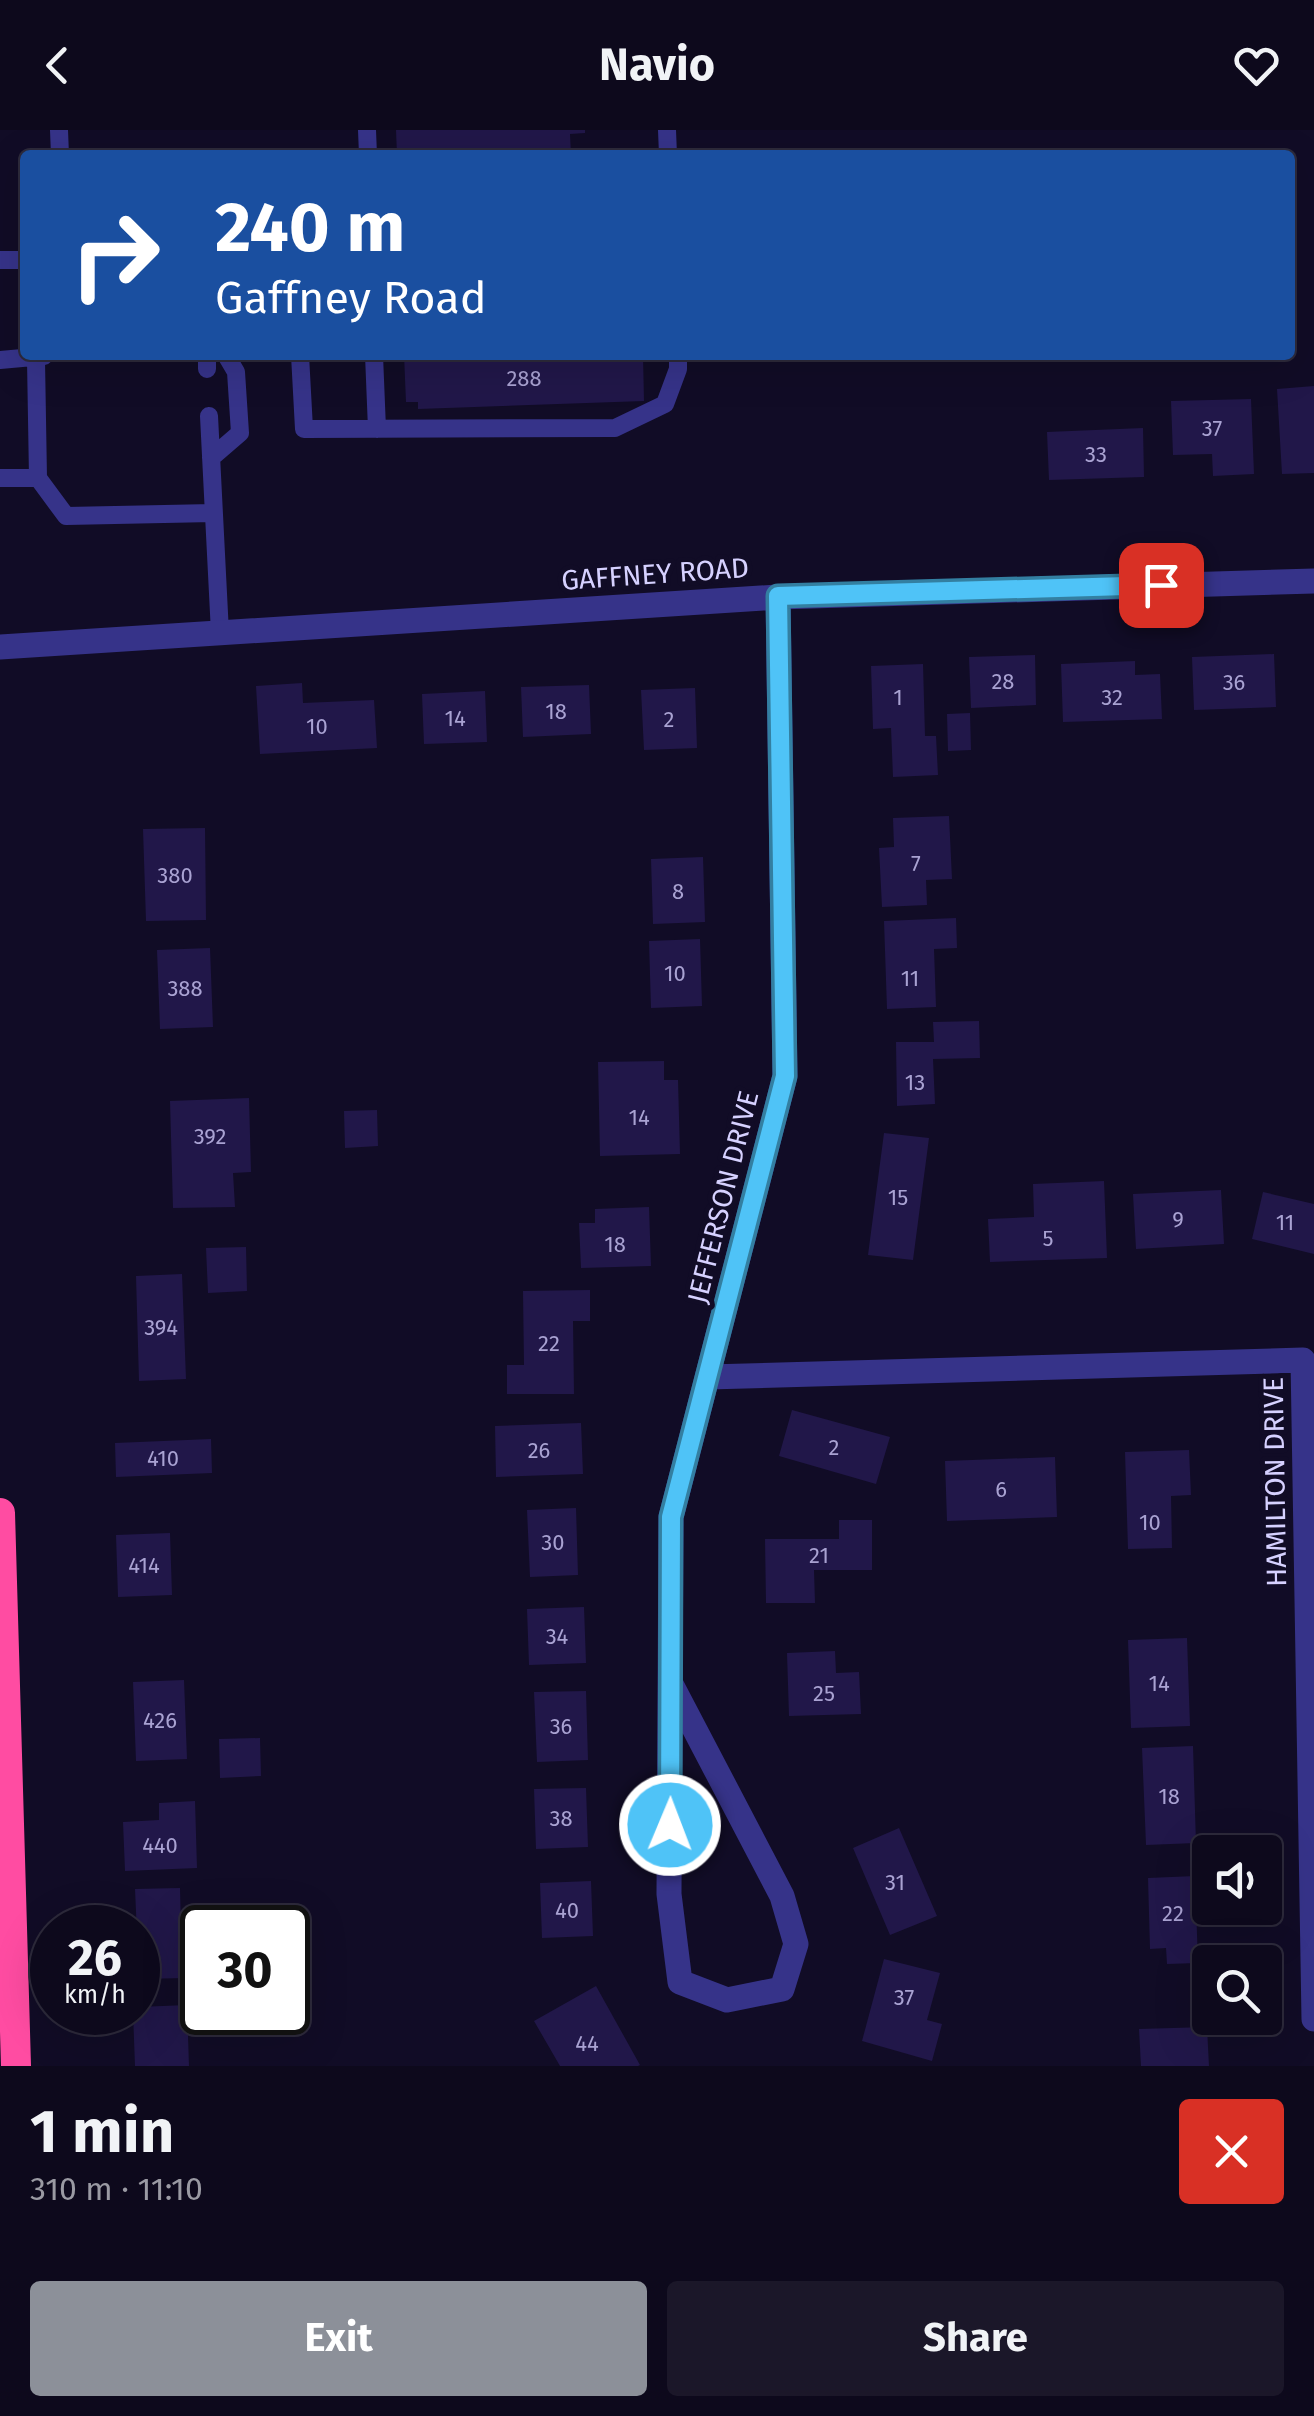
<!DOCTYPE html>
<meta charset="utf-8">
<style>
body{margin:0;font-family:"Fira Sans",sans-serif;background:#1b1729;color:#f1f3f6;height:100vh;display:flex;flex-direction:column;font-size:38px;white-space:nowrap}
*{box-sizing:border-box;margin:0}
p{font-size:32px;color:#9a9aa3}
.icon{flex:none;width:55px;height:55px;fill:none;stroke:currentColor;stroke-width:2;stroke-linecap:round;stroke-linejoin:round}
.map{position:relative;height:1936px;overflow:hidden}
.panel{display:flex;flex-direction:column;background:#0d091c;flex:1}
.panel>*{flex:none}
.top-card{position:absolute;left:20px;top:20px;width:1275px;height:210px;border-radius:10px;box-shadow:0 10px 40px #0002,0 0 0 2px #2d2a3b;background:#1a4fa0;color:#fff;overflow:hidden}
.fabs{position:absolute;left:1192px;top:1705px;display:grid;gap:20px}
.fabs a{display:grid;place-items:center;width:90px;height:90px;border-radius:10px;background:#0d091c;box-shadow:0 10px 40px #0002,0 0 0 2px #2d2a3b;font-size:50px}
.speed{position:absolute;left:30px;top:1775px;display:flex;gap:20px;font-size:50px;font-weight:700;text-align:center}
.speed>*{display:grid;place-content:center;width:130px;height:130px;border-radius:50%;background:#0d091c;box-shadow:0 10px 40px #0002,0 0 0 2px #2d2a3b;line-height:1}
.speed small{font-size:25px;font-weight:400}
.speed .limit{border:5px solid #111;border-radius:15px;background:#fff;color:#111}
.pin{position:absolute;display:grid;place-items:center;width:85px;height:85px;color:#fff;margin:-42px;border-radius:20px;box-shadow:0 5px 15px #0006}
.me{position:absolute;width:110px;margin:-55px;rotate:1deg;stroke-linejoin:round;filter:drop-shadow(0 0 8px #0008)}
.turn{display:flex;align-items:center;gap:35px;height:210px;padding:0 30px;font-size:45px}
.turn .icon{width:130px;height:130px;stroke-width:2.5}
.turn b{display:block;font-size:70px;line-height:85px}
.round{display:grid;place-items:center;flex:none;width:105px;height:105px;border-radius:10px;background:#1b1729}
.headline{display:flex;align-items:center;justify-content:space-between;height:170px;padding:0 30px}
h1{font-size:60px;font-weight:700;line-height:75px}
.button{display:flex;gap:20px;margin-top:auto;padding:20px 30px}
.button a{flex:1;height:115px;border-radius:10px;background:#8c9099;color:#fff;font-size:40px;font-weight:700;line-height:115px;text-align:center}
.button a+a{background:#1b1729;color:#f1f3f6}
header{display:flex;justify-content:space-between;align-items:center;height:130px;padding:0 30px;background:#0d091c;font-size:45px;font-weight:700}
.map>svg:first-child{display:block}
.building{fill:#211749}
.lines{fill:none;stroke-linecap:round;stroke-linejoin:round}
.lane{stroke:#363389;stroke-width:18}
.street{stroke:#363389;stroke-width:25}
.highway{stroke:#ff4ca2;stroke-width:30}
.route-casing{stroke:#337fa1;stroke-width:25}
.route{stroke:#4fc3f7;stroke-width:18}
.labels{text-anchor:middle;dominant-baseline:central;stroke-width:10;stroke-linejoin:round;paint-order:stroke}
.number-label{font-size:22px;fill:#a9a2d2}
.street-label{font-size:28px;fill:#d6d1ff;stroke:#110c26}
</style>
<header><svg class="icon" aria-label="back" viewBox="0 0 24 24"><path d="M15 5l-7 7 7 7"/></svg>Navio<svg class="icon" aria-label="heart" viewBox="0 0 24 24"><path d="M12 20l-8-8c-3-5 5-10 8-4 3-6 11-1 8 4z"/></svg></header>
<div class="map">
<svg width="1314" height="1936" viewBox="0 0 1314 1936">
<rect width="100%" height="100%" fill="#110c26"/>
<!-- building -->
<path class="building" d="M396 0H585V3L570 4 571 25H397Z
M404 225H643L644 271 418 279V272H406Z
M1314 256V343L1282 344 1277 259Z
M1251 269 1254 344 1213 346 1212 324 1173 325 1171 271Z
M1143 298 1144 347 1049 350 1047 302Z
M1274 524 1276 577 1194 580 1192 527Z
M1035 525 1036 575 971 578 969 527Z
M1135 531V545L1160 544 1162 589 1063 592 1061 534Z
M923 534 925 606H936L938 645 893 647 891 598 873 599 871 536Z
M302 553 303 573 374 570 377 618 260 624 256 556Z
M589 555 591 604 523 607 521 557Z
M695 558 697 618 644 620 641 560Z
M485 561 487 612 424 614 422 564Z
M970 583 971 620 948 621 947 584Z
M949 686 952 749 926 750 927 775 882 777 879 718 894 717 893 688Z
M205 698 206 790 146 791 143 699Z
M703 727 705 792 653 794 651 729Z
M956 788 957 818 934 819 936 877 887 879 884 791Z
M700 809 702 876 651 878 649 811Z
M210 818 213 897 160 899 157 820Z
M979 891 980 928 933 929 935 974 897 976 896 912H934L933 892Z
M664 931V950H678L680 1024 600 1026 598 932Z
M249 968 251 1042 233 1043 235 1077 173 1078 170 971Z
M377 980 378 1016 345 1018 344 981Z
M884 1003 929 1008 913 1130 868 1125Z
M1104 1051 1107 1128 990 1132 988 1089 1034 1087 1033 1054Z
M1221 1060 1224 1114 1136 1119 1133 1064Z
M1263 1062 1314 1074V1124L1252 1109Z
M649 1077 651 1136 581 1138 579 1093H595V1079Z
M246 1117 247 1161 208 1163 206 1118Z
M182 1144 186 1249 139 1251 136 1146Z
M590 1160V1191H573L574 1264H507V1235H524L523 1161Z
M792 1280 890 1307 876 1354 779 1326Z
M581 1293 583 1344 496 1347 495 1296Z
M211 1309 212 1343 116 1347 115 1313Z
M1189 1320 1191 1365 1171 1366 1172 1418 1128 1419 1125 1322Z
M1055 1327 1057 1387 947 1391 945 1331Z
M576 1378 578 1445 530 1447 527 1380Z
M839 1390H872V1440H814L815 1473H766L765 1409H839Z
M170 1403 172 1465 118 1467 116 1405Z
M584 1477 586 1533 529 1535 527 1479Z
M1187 1508 1190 1596 1131 1598 1128 1510Z
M835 1521 836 1543 859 1542 861 1584 789 1586 787 1523Z
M184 1550 187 1629 136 1631 133 1552Z
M586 1561 588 1630 537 1632 534 1562Z
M260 1608 261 1646 220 1648 219 1609Z
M1193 1616 1196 1713 1146 1715 1142 1618Z
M586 1658 588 1717 536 1719 534 1659Z
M195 1671 197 1738 125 1741 123 1692 159 1690V1673Z
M899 1698 937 1786 890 1805 853 1718Z
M1195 1746 1198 1833 1167 1834 1166 1818 1150 1819 1148 1748Z
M591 1751 593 1806 542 1808 540 1753Z
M180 1758 181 1799H202V1819H185L186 1848 139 1849 135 1759Z
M884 1829 940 1843 927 1890 942 1894 932 1931 862 1911Z
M596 1856 640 1935 638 1936H560L534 1891Z
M187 1875 189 1936H135L133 1882H138V1877Z
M1207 1897 1209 1936H1141L1139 1899Z"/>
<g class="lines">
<!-- lane -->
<path class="lane" d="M59 0 60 25
M367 0 368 25
M667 0 668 25
M0 130H25
M207 225V239
M300 225 304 299 615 298 665 274 678 239V225
M374 225 377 299
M0 230 44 226
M36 230 38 348
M209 286 220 503
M211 328 240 303 236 242 226 225
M0 348H38L66 386 213 383"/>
<!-- street -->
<path class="street" d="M0 517 778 467 1314 451
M708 1247 1303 1230 1314 1889
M672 1556 782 1766 796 1814 782 1859 727 1870 680 1852 669 1764 671 1387 785 946 778 467"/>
<!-- highway -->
<path class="highway" d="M0 1383 16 1936"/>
</g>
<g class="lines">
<defs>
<path id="route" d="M670 1695 671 1387 785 946 778 466 1161 455"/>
</defs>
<!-- route casing -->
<use href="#route" class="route-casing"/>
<!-- route -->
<use href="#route" class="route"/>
</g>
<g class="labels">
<!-- number labels -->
<g class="number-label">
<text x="524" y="248">288</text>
<text x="1212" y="298">37</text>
<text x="1096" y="324">33</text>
<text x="1003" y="551">28</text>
<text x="1234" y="552">36</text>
<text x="898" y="567">1</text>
<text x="1112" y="567">32</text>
<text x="556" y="581">18</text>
<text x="455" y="588">14</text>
<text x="669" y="589">2</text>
<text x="317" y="596">10</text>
<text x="916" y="733">7</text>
<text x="175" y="745">380</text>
<text x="678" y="761">8</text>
<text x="675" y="843">10</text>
<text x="910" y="848">11</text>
<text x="185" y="858">388</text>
<text x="915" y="952">13</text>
<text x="639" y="987">14</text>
<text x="210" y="1006">392</text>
<text x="898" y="1067">15</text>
<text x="1178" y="1089">9</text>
<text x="1285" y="1092">11</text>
<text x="1048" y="1108">5</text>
<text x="615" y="1114">18</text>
<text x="161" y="1197">394</text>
<text x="549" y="1213">22</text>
<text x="834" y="1317">2</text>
<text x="539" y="1320">26</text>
<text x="163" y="1328">410</text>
<text x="1001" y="1359">6</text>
<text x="1150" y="1392">10</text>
<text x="553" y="1412">30</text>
<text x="819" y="1425">21</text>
<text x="144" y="1435">414</text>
<text x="557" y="1506">34</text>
<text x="1159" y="1553">14</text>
<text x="824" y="1563">25</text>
<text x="160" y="1590">426</text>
<text x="561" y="1596">36</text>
<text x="1169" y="1666">18</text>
<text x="561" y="1688">38</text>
<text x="160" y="1715">440</text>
<text x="895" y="1752">31</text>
<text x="567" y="1780">40</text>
<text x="1173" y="1783">22</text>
<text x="904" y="1867">37</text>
<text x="587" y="1913">44</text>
</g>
<!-- street labels -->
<g class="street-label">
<text transform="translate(655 444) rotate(-4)">GAFFNEY ROAD</text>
<text transform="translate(723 1067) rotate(-76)">JEFFERSON DRIVE</text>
<text transform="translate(1275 1352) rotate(-91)">HAMILTON DRIVE</text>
</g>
</g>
</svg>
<div class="fabs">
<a><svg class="icon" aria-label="sound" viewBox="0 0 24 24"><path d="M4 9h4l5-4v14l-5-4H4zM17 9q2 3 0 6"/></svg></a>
<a><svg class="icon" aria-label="search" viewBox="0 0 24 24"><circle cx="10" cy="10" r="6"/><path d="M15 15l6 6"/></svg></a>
</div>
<div class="speed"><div>26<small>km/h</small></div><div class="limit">30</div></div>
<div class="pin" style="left:1161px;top:455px;background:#d93025"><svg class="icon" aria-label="arrive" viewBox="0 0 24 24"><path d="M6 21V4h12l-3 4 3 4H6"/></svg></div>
<svg class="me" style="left:670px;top:1695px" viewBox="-20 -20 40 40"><circle r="17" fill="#4fc3f7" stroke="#fff" stroke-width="3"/><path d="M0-11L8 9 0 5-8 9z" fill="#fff"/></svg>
<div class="top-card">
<div class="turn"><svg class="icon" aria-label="right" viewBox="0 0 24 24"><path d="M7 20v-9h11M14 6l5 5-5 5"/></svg><div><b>240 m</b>Gaffney Road</div></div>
</div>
</div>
<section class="panel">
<div class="headline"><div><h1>1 min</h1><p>310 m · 11:10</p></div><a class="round" style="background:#d93025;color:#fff"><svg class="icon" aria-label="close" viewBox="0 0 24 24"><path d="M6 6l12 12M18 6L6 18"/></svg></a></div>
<div class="button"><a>Exit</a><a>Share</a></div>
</section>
